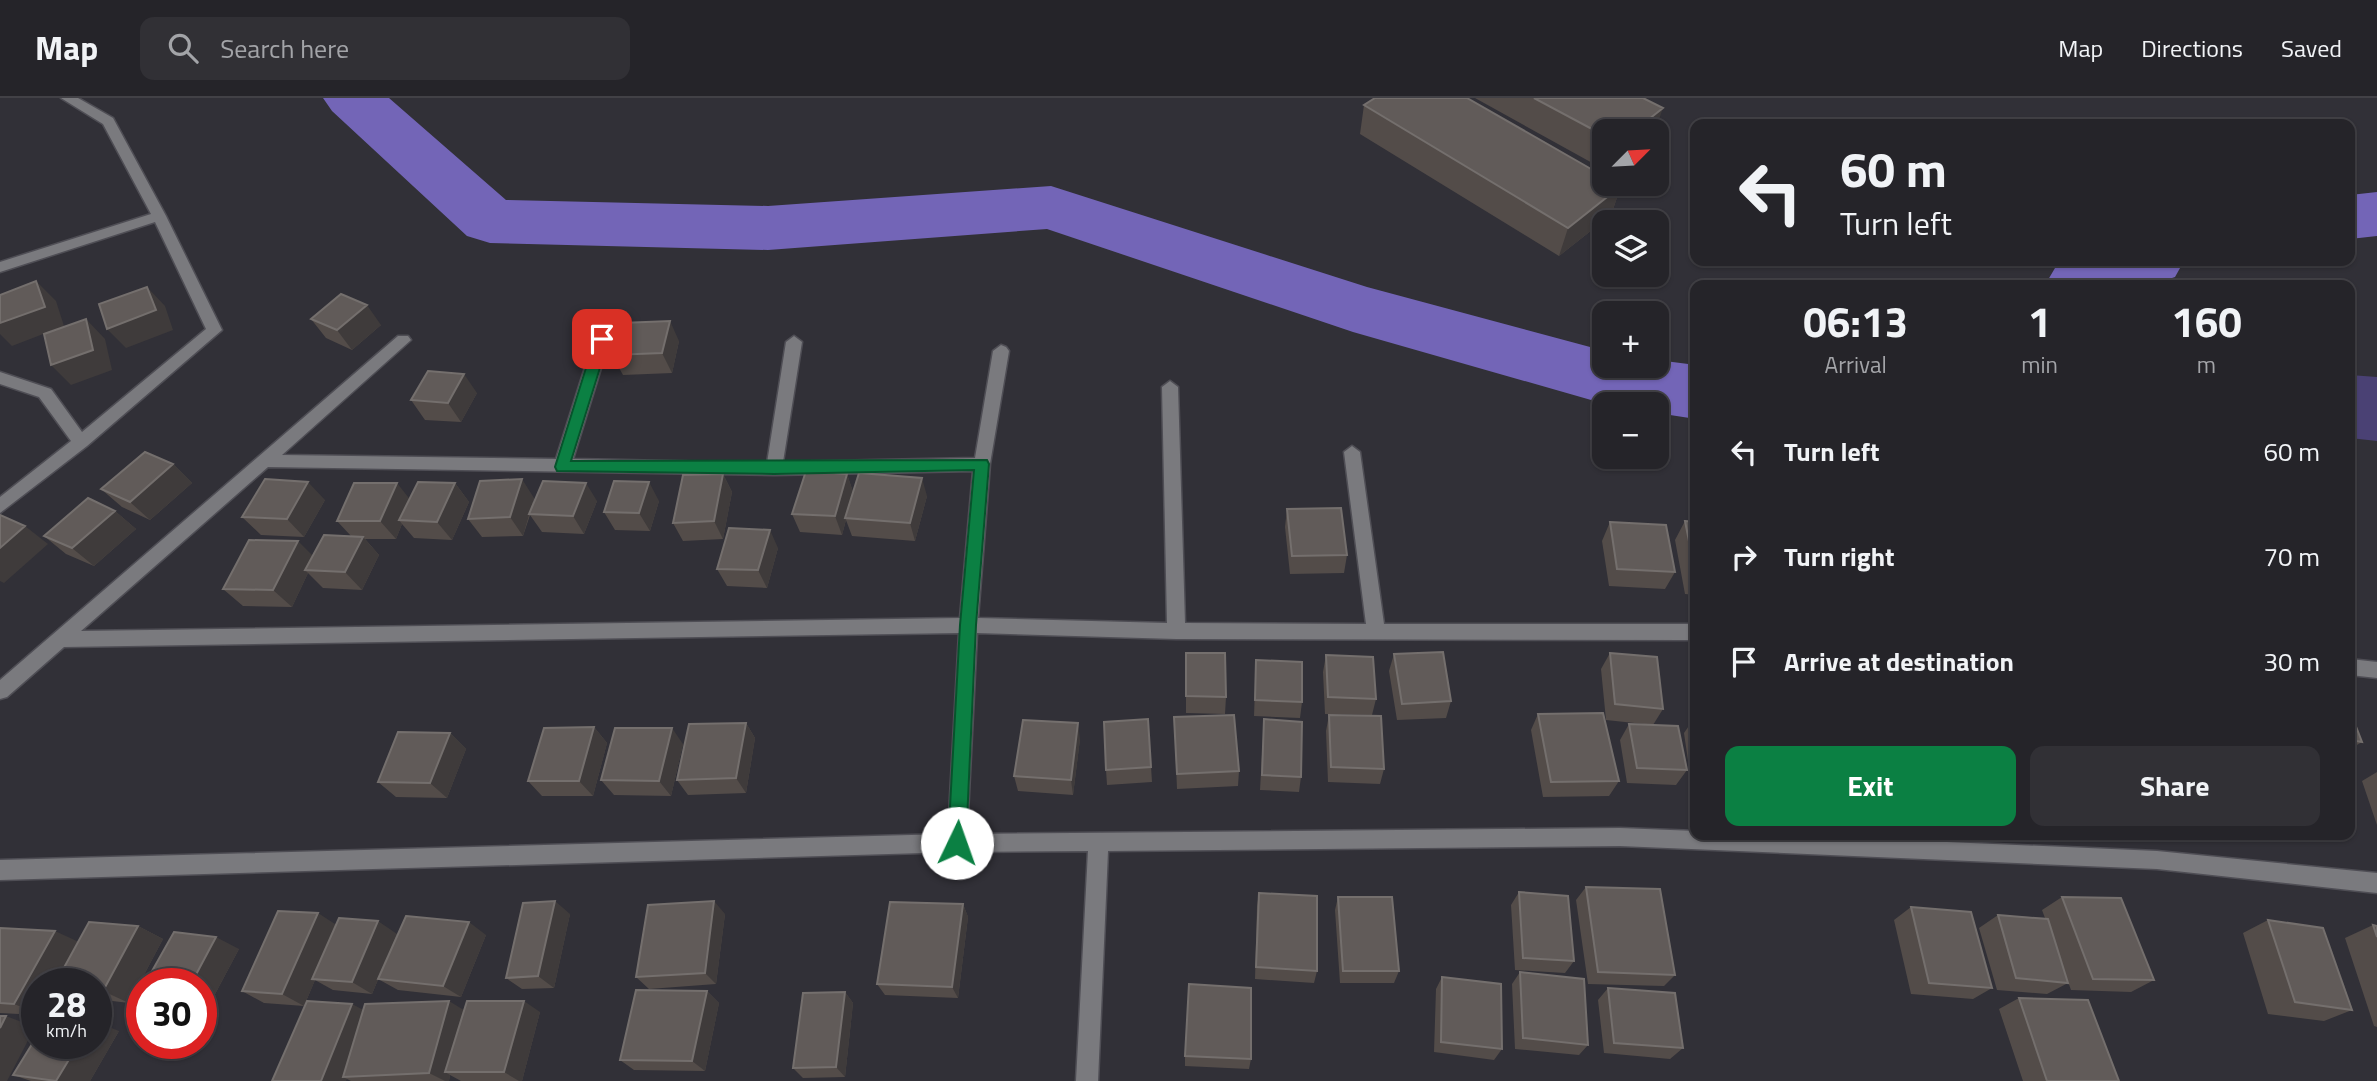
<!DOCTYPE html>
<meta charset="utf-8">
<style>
body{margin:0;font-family:"Titillium Web",sans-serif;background:#313035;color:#f1f3f6;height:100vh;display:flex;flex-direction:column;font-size:26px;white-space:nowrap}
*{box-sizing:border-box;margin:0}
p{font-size:23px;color:#a3a4a8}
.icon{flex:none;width:38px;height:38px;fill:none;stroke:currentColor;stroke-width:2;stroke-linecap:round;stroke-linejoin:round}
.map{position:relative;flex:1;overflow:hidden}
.drawer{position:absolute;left:1690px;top:182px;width:665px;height:560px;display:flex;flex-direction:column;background:#252429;border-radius:14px;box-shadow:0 2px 5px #0004,0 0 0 2px #424146}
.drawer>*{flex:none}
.guide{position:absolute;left:1690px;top:21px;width:665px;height:147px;border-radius:14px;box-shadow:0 2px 5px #0004,0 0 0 2px #424146;background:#252429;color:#f1f3f6;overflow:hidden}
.needle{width:46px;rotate:66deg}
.buttons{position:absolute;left:1592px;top:21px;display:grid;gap:14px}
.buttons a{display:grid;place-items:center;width:77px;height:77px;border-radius:14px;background:#252429;box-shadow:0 2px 5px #0004,0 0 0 2px #424146;font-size:35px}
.speed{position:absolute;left:21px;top:870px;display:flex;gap:14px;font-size:35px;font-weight:700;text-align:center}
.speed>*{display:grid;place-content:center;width:91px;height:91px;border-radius:50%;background:#252429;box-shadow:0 2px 5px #0004,0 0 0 2px #424146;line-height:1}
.speed small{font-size:18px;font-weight:400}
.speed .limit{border:10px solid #d22;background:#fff;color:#111}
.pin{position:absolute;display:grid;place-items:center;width:60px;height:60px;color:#fff;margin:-30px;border-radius:14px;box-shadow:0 4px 10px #0006}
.me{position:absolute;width:77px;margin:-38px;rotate:3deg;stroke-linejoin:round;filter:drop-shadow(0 0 5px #0008)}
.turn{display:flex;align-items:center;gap:24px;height:147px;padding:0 35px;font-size:32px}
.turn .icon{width:91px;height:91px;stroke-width:2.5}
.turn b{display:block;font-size:49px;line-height:60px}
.eta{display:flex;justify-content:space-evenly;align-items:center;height:119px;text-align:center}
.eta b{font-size:42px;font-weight:700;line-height:49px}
.primary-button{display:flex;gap:14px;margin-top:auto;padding:14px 35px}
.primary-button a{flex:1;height:80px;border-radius:14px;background:#0b8043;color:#fff;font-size:28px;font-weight:700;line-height:80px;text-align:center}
.primary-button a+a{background:#313035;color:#f1f3f6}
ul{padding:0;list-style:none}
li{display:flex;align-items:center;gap:21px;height:105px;padding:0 35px}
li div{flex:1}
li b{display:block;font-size:26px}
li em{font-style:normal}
header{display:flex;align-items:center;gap:42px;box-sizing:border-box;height:98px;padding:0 35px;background:#252429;border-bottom:2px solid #424146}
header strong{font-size:33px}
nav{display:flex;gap:38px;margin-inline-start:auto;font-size:24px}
.search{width:490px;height:63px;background:#313035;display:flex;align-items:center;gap:18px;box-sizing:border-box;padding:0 24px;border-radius:14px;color:#a3a4a8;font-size:26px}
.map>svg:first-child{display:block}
.green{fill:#4a4174}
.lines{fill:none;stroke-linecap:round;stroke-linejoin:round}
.river{fill:#7365b7;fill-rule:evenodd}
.minor-casing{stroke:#4f4e55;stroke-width:3}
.minor{fill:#7a7a7e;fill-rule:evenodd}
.wall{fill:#534c49}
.shaded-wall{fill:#3f3b3b}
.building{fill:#615b59;stroke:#746f6d;stroke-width:2}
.route{fill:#0b8043;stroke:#07532c;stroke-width:2}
</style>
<header>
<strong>Map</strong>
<div class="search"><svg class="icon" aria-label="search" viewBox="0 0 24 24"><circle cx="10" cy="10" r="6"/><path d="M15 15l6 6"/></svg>Search here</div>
<nav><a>Map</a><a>Directions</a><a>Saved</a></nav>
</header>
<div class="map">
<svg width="2377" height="983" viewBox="0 0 2377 983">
<rect width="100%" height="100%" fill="#313037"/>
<!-- green -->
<path class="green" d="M2350 277 2377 279V343L2350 340Z"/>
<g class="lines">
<!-- river -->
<path class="river" d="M323 0H389L506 102 768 108 1051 88 1367 189 1605 253V268H1657V262L1696 267V321L1657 315V306H1605L1353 234 1047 131 768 152 490 145 467 138 332 13Z
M2377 94V138L2350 141V97Z
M2078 163H2184L2175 179 2151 187H2045L2055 170Z"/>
<defs>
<path id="minor" d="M61 0H78L113 20 166 118 222 232 87 348 0 415V399L71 343 39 299 0 286V274L51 291 82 334 206 231 155 124 0 174V164L151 116 103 26Z
M602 236 610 241 573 361 767 365 786 244 794 238 802 244 783 364 975 360 993 253 1001 247 1006 249 1009 253 990 366 978 520 1167 525 1162 289 1170 283 1178 289 1185 525 1366 526 1344 354 1352 348 1360 354 1384 526H1696V542L1176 541 977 535 967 736 1620 730 1696 733V737H1785L2157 753 2377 775V795L2157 771 1620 748 1108 753 1098 983H1076L1088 753 957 754 0 782V762L948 736 959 535 64 549 7 599 0 601V582L398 238H408L411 242 282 357 556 361 594 241ZM268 369 774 377 973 373 960 520 81 533Z
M2350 561 2377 564V580L2350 577Z"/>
</defs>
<!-- minor casing -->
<use href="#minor" class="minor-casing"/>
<!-- minor -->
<use href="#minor" class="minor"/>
</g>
<!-- wall -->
<path class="wall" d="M1475 0H1643L1605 33V72Z
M1364 7 1621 88 1611 117 1559 158 1360 36Z
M311 221 381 227 352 252 326 240Z
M679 243 672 275 623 277 612 257Z
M477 295 461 324 425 322 411 302Z
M173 366 192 385 150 422 122 409 101 391Z
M723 376 732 394 723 441 683 443 673 425Z
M847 376 853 394 927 398 915 443 852 438 846 422 842 437 800 434 792 416Z
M455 385 469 404 452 442 414 440 402 426 396 441H365L379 457 362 492 323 490 308 475 292 509 243 508 223 491 313 458 351 438 337 423 410 401Z
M534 400 532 409 597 403 584 436 542 434 530 417 523 438 482 439 468 421Z
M325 402 304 439 261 437 242 419Z
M659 403 650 433 615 432 604 414Z
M1287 411 1347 457 1344 475 1290 476 1285 429Z
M115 413 136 431 94 468 66 456 44 438Z
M1685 423 1696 424V497L1685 496 1675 442Z
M1610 424 1675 474 1665 491 1609 488 1602 443Z
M778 450 767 490 727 488 717 471Z
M1186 555 1226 599 1225 616 1186 615Z
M1610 555 1663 611 1653 627 1606 622 1601 571Z
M1394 556 1451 603 1446 620 1397 622 1389 573Z
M1326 557 1376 601 1372 617 1325 616 1323 574Z
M1256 562 1302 604 1300 620 1254 618Z
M2350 613 2362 644 2350 651Z
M1538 616 1619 683 1609 698 1543 699 1531 632Z
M1329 617 1384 671 1380 686 1328 684 1326 633Z
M1174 619 1239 673 1238 688 1177 691Z
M1695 619H1696V704H1694L1684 635Z
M1148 621 1152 684 1107 687 1106 672Z
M1264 621 1301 679 1299 694 1260 692Z
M746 625 755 640 746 695 688 697 677 682Z
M1629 626 1687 672 1676 687 1627 685 1620 642Z
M594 629 607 645 593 698H542L528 683Z
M450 635 466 651 447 700 396 699 378 684Z
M1080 641 1073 697 1018 693 1014 678Z
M683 646 671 698 614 697 601 682Z
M2377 674V727L2362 683Z
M1586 789 1675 877 1664 888 1588 886 1576 802Z
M1519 794 1574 863 1565 875 1515 872 1511 807Z
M1259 795 1317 873 1314 885 1255 881 1257 808Z
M1338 799 1399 873 1394 885H1340L1335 812Z
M2062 799 2154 882 2131 894 2071 892 2066 878 2068 885 2047 896 1997 892 1979 830 1998 817 2045 820 2042 812Z
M963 806 968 819 958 900 885 897 877 886Z
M1911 809 1992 890 1973 901 1911 896 1894 822Z
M570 816 554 890 522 891 506 880Z
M725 816 716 886 649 891 636 879Z
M2268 822 2352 912 2324 923 2268 916 2243 835Z
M336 827 397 836 372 896 333 892 315 882 304 908 264 905 242 893Z
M2373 827 2377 828V929L2374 928 2345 840Z
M138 828 163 841 129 905 96 901V886H37V917L0 915V830L78 844Z
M486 837 461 899 398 892 378 881Z
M239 851 214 898 201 897V886H153L147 882Z
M1520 874 1588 947 1579 957 1515 951 1512 886Z
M1442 879 1502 951 1494 962 1434 954 1436 891Z
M1608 890 1683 950 1670 961 1604 955 1598 902Z
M707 893 719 905 705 973 634 972 620 962Z
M845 894 853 905 845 979 803 980 793 970Z
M2019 900 2119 983H2023L1999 911Z
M363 912H464L540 914 522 983H461L450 977 449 983H351L347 981 272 983Z
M119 933 90 983H31L13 977Z
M1185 958 1251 961 1249 971 1185 968Z"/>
<!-- shaded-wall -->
<path class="shaded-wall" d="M1663 10 1655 33H1634Z
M1621 88 1611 117 1559 158 1568 130Z
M36 183 56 203 64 228 12 248 0 236V225Z
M147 189 165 208 173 232 126 250 107 231Z
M367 207 381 227 352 252 337 232Z
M86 221 105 241 112 272 71 287 51 267Z
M670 223 679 243 672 275 662 255Z
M464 276 477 295 461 324 448 305Z
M173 366 192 385 150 422 130 404Z
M723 376 732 394 723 441 714 423Z
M847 376 853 394 842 437 835 418Z
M922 380 927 398 915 443 910 425Z
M522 381 534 400 523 438 510 419Z
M308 384 325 402 304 439 287 421Z
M649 384 659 403 650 433 639 415Z
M397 385 412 404 399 422 402 426 396 441 380 423Z
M455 385 469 404 452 442 437 424Z
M586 385 597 403 584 436 573 418Z
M115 413 136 431 94 468 72 450Z
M25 428 48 446 4 485 0 483V450Z
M770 432 778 450 767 490 758 472Z
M363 439 379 457 362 492 345 474Z
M298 443 315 460 305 472 308 475 292 509 273 492Z
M746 625 755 640 746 695 736 680Z
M1078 625 1080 641 1073 697 1071 682Z
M594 629 607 645 593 698 579 683Z
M672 630 683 646 671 698 659 683Z
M450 635 466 651 447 700 430 685Z
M555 803 570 816 554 890 538 878Z
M714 803 725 816 716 886 705 875Z
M963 806 968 819 958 900 952 889Z
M318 815 338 828 312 881 315 882 304 908 282 896Z
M378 823 397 836 372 896 352 884Z
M469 824 486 837 461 899 443 888Z
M138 828 163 841 129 905 103 893Z
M55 833 81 845 60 886H37V915L14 906Z
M216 839 239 851 214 898 201 892V886H191Z
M707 893 719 905 705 973 692 963Z
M845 894 853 905 845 979 836 969Z
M449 903 467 914 445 974 450 977 449 983H445L429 975Z
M524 903 540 914 522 983H519L504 974Z
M352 906 373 917 343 979 347 981 346 983H321Z
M6 918 35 929 7 983H0V930Z
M96 924 119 933 90 983H56L79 945H96Z"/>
<!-- building -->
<path class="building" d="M1375 0H1467L1605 79V86H1616L1621 88 1568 130 1364 7Z
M1534 0H1643L1663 10 1634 33H1605V38Z
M36 183 45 209 0 225V197Z
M147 189 156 212 107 231 99 206Z
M341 196 367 207 337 232 311 221Z
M86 221 93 252 51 267 44 236Z
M670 223 662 255 612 257 621 225Z
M428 273 464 276 448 305 411 302Z
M145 354 173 366 130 404 101 391Z
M806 373 847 376 835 418 792 416Z
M859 375 922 380 910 425 845 420Z
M723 376 714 423 673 425 683 377Z
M265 381 308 384 287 421 242 419Z
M522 381 510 419 468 421 480 383Z
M543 383 586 385 573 418 529 416Z
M614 383 649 384 639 415 604 414Z
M418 384 455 385 437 424 399 422Z
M354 385H397L380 423H337Z
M88 400 115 413 72 450 44 438Z
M1341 410 1347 457 1292 458 1287 411Z
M0 417 25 428 0 450Z
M1685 423 1696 424V479V478Z
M1610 424 1666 427 1675 474 1617 471Z
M729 430 770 432 758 472 717 471Z
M324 437 363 439 345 474 305 472Z
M249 442 298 443 273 492 223 491Z
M1443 554 1451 603 1402 606 1394 556Z
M1186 555H1225L1226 599 1186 598Z
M1610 555 1657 559 1663 611 1615 606Z
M1326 557 1373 559 1376 601 1328 599Z
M1256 562 1302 564V604L1255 602Z
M2350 613 2362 644 2350 642Z
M1603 615 1619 683 1551 684 1538 616Z
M1234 617 1239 673 1177 676 1174 619Z
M1329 617 1381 618 1384 671 1331 669Z
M1148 621 1151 669 1106 672 1104 624Z
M1264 621 1302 624 1301 679 1262 677Z
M1023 622 1078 625 1071 682 1014 678Z
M746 625 736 680 677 682 689 626Z
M1629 626 1678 628 1687 672 1637 670Z
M594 629 579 683H528L544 630Z
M615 630H672L659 683 601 682Z
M398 634 450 635 430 685 378 684Z
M1586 789 1660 791 1675 877 1598 874Z
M1519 794 1568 798 1574 863 1523 860Z
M1259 795 1317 798V873L1256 869Z
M1338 799H1392L1399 873H1343Z
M2062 799 2121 800 2154 882 2093 881Z
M555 803 538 878 506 880 523 805Z
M714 803 705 875 636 879 648 807Z
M890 804 963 806 952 889 877 886Z
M1911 809 1971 814 1992 890 1929 885Z
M278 813 318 815 282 896 242 893Z
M1998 817 2048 821 2068 885 2016 880Z
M406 818 469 824 443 888 378 881Z
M339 820 378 823 352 884 312 881Z
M2268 822 2323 830 2352 912 2295 904Z
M89 824 138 828 103 893H96V886H55Z
M2373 827 2377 828V839Z
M0 830 55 833 14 906 0 905Z
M174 834 216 839 191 886H177L147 882Z
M1520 874 1584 881 1588 947 1523 940Z
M1442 879 1501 886 1502 951 1441 944Z
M1189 886 1251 890V961L1185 958Z
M1608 890 1675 895 1683 950 1614 945Z
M636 892 707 893 692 963 620 962Z
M845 894 836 969 793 970 803 895Z
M2019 900 2088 902 2119 983H2047Z
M307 903 352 906 321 983H272Z
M449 903 429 975 343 979 365 906Z
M467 903H524L504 974H445Z
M0 918H6L0 930Z
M37 938V945H79L56 983 13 977Z"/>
<!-- route -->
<path class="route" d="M602 236 609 241 571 363 987 362 989 366 976 527 966 745 963 751 957 753 950 751 948 745 960 527 974 372 774 376 557 373 555 369 595 241Z"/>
</svg>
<div class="buttons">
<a><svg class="needle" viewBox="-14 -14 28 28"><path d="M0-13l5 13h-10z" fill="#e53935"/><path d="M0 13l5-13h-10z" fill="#a3a4a8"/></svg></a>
<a><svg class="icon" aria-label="layers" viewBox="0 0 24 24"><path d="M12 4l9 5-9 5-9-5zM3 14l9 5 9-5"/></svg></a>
<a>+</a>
<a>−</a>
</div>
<div class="speed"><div>28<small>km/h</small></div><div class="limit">30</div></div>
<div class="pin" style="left:602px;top:241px;background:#d93025"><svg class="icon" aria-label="arrive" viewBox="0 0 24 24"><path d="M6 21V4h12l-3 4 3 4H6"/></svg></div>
<svg class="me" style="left:957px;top:745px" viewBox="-20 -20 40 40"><circle r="19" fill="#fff"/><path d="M0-13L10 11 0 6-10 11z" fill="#0b8043"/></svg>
<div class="guide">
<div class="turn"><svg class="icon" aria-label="left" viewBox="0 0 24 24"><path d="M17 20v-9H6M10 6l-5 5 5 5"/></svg><div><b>60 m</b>Turn left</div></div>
</div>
<section class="drawer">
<div class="eta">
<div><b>06:13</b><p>Arrival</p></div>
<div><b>1</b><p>min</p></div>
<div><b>160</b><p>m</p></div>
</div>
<ul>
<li><svg class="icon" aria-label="left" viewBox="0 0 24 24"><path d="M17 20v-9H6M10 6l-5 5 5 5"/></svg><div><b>Turn left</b></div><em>60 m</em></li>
<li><svg class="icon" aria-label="right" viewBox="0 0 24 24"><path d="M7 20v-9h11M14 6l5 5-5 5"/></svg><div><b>Turn right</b></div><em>70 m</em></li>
<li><svg class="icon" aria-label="arrive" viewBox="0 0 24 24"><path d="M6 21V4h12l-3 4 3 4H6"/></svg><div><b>Arrive at destination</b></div><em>30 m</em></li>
</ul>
<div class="primary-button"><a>Exit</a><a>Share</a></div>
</section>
</div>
